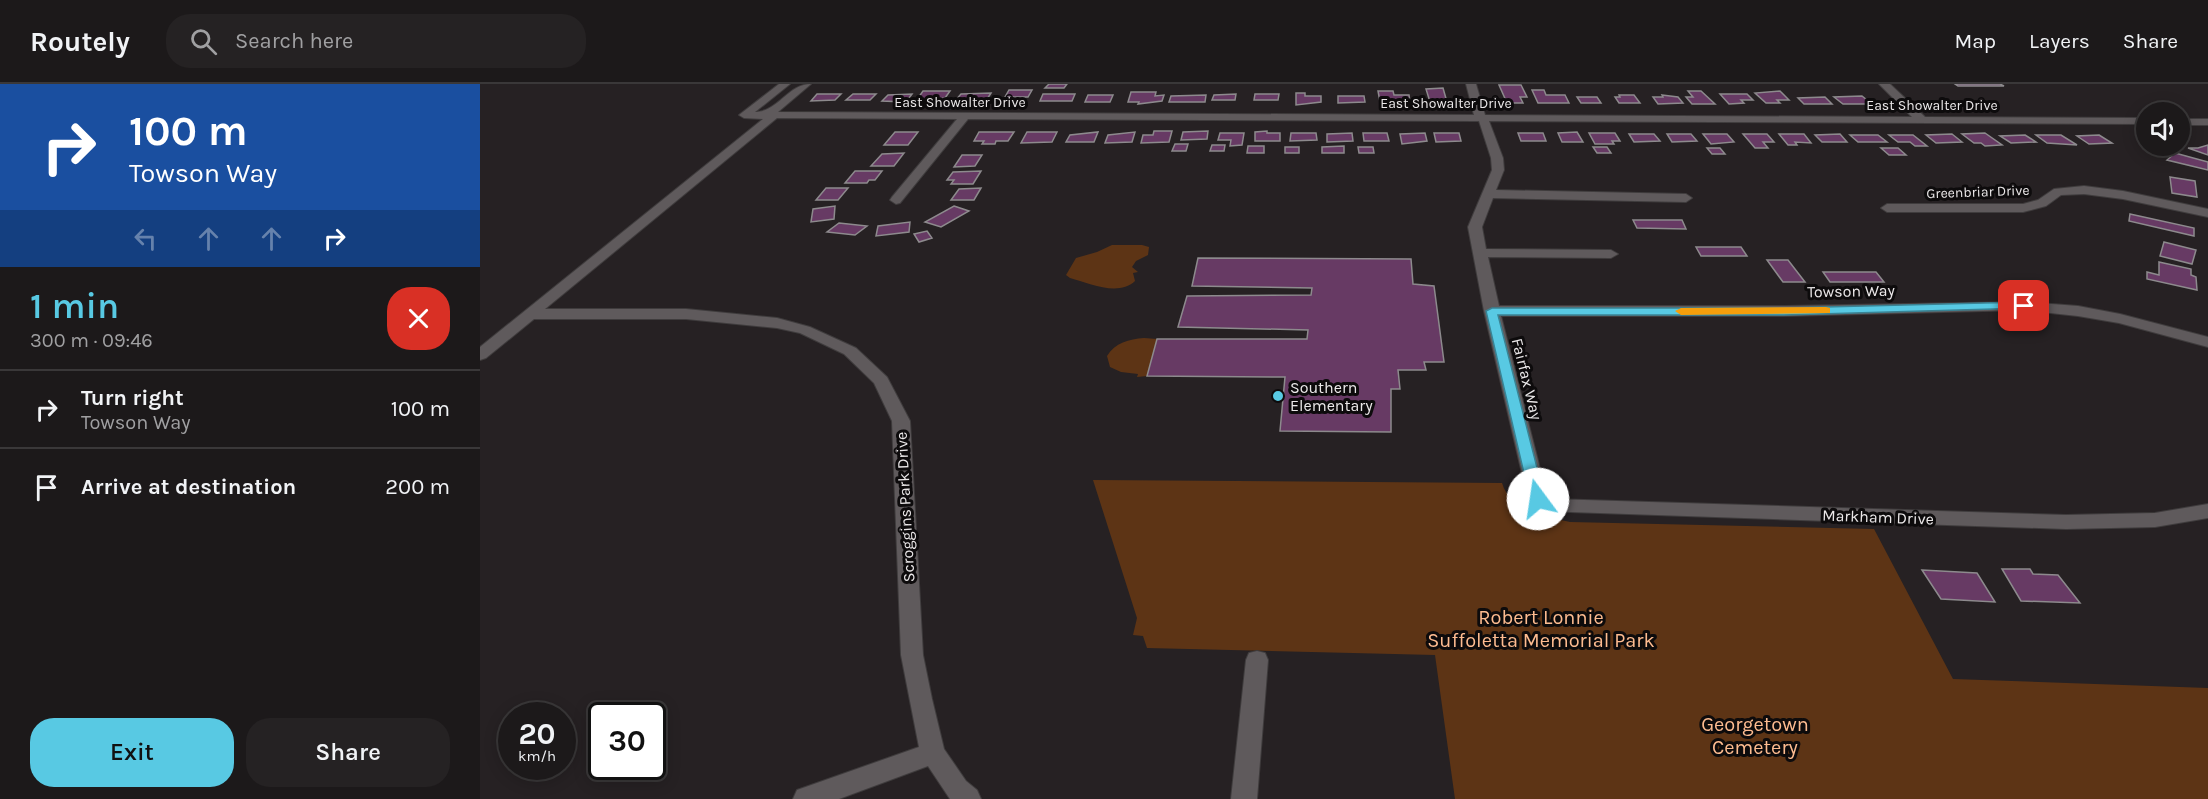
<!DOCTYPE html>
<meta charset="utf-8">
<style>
body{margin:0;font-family:Karla,sans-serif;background:#252223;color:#f1f3f6;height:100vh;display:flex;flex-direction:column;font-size:22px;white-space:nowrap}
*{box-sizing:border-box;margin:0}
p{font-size:20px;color:#a0a0a2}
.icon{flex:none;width:33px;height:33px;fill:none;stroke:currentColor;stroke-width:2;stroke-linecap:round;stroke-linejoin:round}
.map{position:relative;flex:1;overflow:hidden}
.drawer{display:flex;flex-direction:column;background:#1c191a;width:480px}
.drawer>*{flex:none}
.guide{background:#1a4fa0;color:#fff;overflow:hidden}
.buttons{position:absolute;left:1656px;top:18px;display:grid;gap:12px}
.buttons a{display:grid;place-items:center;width:54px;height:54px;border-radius:50%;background:#1c191a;box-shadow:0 3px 15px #0003,0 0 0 2px #3a3839;font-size:30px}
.speed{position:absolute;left:18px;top:618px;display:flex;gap:12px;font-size:30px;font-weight:700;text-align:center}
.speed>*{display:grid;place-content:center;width:78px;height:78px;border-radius:50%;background:#1c191a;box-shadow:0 3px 15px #0003,0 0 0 2px #3a3839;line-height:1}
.speed small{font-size:15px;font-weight:400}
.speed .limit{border:3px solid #111;border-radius:9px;background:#fff;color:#111}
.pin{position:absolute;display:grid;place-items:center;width:51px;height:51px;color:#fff;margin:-26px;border-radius:12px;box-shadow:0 3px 9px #0006}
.me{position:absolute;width:66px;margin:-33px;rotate:346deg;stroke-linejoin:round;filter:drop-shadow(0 0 4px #0008)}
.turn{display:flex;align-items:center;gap:21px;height:126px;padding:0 30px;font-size:27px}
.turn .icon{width:78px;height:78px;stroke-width:2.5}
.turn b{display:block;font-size:42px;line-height:51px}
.lanes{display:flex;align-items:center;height:57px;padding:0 30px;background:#0003;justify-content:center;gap:30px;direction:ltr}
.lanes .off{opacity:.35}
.round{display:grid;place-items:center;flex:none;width:63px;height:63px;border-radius:24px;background:#252223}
.overview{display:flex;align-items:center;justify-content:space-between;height:102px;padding:0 30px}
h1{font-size:36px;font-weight:600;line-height:45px;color:#58c9e3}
.primary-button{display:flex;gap:12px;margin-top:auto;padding:12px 30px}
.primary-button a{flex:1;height:69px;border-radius:24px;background:#58c9e3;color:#111;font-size:24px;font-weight:600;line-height:69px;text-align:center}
.primary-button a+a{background:#252223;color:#f1f3f6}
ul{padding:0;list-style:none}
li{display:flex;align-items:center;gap:18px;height:78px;padding:0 30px;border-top:2px solid #3a3839}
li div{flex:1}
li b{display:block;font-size:22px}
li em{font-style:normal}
header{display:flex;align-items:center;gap:36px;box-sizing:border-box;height:84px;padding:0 30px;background:#1c191a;border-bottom:2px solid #3a3839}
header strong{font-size:28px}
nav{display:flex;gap:33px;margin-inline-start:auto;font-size:21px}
.search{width:420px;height:54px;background:#252223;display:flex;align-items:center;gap:15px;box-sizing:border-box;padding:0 21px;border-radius:24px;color:#a0a0a2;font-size:22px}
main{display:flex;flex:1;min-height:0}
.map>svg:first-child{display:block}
.green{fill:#5d3415}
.building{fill:#673a64;stroke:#8d8a8d;stroke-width:1.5}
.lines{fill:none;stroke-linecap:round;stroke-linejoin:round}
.minor-casing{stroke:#3f3c3d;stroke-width:2}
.minor{fill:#5f5a5c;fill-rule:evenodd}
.route{fill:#58c9e3;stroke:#398394;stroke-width:1.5}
.slow{fill:#f59e0b}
.poi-dot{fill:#58c9e3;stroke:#0d0b0c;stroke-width:2}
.labels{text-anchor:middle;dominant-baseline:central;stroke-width:6;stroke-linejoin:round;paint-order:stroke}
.far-street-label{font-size:14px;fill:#ebe8e9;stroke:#0d0b0c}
.street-label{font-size:16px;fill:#ebe8e9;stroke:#0d0b0c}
.poi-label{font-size:16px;fill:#ebe8e9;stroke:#0d0b0c;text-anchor:start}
.near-park-label{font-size:20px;fill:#febc90;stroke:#0d0b0c}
</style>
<header>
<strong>Routely</strong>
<div class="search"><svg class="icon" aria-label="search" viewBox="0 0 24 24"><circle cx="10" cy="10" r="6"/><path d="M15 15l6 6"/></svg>Search here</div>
<nav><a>Map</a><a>Layers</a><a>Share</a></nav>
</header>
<main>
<section class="drawer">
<div class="guide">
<div class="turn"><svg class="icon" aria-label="right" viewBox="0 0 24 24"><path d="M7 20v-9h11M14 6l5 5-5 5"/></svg><div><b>100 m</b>Towson Way</div></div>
<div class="lanes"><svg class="icon off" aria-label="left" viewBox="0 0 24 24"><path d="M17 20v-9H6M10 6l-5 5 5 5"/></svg><svg class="icon off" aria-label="ahead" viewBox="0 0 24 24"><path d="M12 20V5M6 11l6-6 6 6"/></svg><svg class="icon off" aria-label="ahead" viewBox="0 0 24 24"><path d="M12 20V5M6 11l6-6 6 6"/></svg><svg class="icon" aria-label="right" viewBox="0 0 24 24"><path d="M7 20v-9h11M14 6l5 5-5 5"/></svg></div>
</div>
<div class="overview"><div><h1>1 min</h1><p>300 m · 09:46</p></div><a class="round" style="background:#d93025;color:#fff"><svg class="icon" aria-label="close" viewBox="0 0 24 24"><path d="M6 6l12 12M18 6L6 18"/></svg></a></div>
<ul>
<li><svg class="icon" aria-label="right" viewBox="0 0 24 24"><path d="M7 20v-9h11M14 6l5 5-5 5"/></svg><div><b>Turn right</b><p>Towson Way</p></div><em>100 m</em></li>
<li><svg class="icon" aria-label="arrive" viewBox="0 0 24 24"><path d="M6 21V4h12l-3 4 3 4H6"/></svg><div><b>Arrive at destination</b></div><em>200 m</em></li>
</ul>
<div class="primary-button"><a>Exit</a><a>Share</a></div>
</section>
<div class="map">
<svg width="1728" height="715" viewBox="0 0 1728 715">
<rect width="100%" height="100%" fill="#262123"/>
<!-- green -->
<path class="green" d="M632 161H662L669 163 668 171 656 177 652 183 658 188 653 189 655 197C638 213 609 199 590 194L586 191 596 174 617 168Z
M664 254 677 255 667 292 657 293 658 290 641 288 630 283 627 272C635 259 649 255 664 254Z
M613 396 1022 399C1031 428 1065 433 1090 438L1394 445 1473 595 1728 604V715H975L955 571 667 564 663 552 653 551 657 534Z"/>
<!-- building -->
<path class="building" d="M569 0H587L584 4H565Z
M1475 0H1520L1524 2H1478Z
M1019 1H1041L1047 13H1040L1043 19H1027Z
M963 4 967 18H950L946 5Z
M529 6H552L548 13H525Z
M1052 6H1064L1066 11H1085L1089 19H1058Z
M443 7H470L465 14 436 17Z
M898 7H913L914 11H929L930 18H900Z
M1208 7H1221L1235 20H1212L1206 13H1213Z
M1300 7 1309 16H1297L1300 19H1286L1275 9Z
M651 8H676L675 12 684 11 682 17 658 20 659 18H648Z
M511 9 506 17H475L481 10Z
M816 9H825V12H841V18L816 21Z
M337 10H361L355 16 331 17Z
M373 10H396L390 16H366Z
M432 10 426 18 402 17 408 11Z
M563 10H595L592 17H560Z
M756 10 755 16H732L734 11Z
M775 10H799L798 16H774Z
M1240 10H1267L1273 16H1261L1264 19 1249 20Z
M608 11H633L630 18H605Z
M726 11 725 18H689L691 12Z
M1139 11H1154L1160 19H1139L1135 13H1140Z
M1182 11 1198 13 1203 19 1178 20 1173 13H1183Z
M858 12H884L885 18 858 19Z
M1382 12 1392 20H1363L1354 13Z
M1097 13H1117L1121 19H1101Z
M1345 13 1352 20H1324L1318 14Z
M674 47H692L689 58 661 59 663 51H673Z
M728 47 727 55 701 56 703 48Z
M787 47V49H800V57H775V48Z
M415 48H438L428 61H404Z
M499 48H534L528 57H516L515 60H502L504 57H494Z
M547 48H577L572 58 541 59Z
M618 48 614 58H586L590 51Z
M655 48 652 58 625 59 628 51Z
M1097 48 1103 58H1082L1078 49Z
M740 49H764L762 61 750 62 751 56H738Z
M811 49H836L837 56 810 57Z
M872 49 873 57 847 58V50Z
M883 49H907L909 57H884Z
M945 49 947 57 922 60 920 50Z
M954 49H979L981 57 956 58Z
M1038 49H1063L1066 57H1041Z
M1109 49H1135L1140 57H1132L1134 60H1115Z
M1505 49 1522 61 1505 62 1501 59H1494L1482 50Z
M1149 50H1174L1180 57 1154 58Z
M1187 50H1211L1217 57 1192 58Z
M1223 50H1247L1254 58 1231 60Z
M1263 50H1287L1294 58H1283L1288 64H1275Z
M1299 50H1324L1331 59 1315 58 1317 61H1308Z
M1360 50 1367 58H1342L1335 51Z
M1472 50 1482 58 1456 59 1446 51Z
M1370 51H1398L1407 58H1378Z
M1409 51H1433L1447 62H1435L1430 58H1418Z
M1545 51 1556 58 1531 59 1520 52Z
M1556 51H1581L1597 61 1567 59Z
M1619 51 1632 59 1609 60 1597 52Z
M695 60H708L706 67H692Z
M732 61H745L744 67H730Z
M1728 61V71L1708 64H1718Z
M768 62H784V69H767Z
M864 62V69H842V63Z
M805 63H819V69H805Z
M878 63H893L894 69H879Z
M1113 63H1127L1131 69H1117Z
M1227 64H1240L1245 70H1232Z
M1401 64H1418L1426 71H1409Z
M424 69 414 82H391L402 70Z
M1695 69 1728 78V86L1687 76Z
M482 71H502L495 82 474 83Z
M375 87H402L395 96H389L387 99H365Z
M501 87 493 100H471L474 96H467L473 88Z
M1690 93 1715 97 1717 113 1692 109Z
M346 104H368L358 116H336Z
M501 104 494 116H471L479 105Z
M355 122 354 135 331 138 333 125Z
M474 122 489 127 461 143 445 138Z
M1650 130 1714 144V152L1649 137Z
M1153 136H1202L1206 145 1157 144Z
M430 138 429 148 396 152 398 142Z
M359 139 387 142 375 151 347 148Z
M447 147 452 154 439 158 434 150Z
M1684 158 1716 166 1712 180 1680 172Z
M1216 163H1261L1267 172H1221Z
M718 174 931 175 933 200 954 202 964 278H944L946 286H918L920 305H911V348L800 347 805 293 667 292 677 255H827L828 246 698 243 707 212 831 211 832 204 712 202Z
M1287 176H1308L1325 198H1303Z
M1679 178 1711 185V191L1716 193 1717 206 1667 195V188L1679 191Z
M1343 188H1396L1404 198H1350Z
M1522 485H1550L1553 490 1578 491 1600 519 1541 517Z
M1442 486 1497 489 1515 518 1461 515Z"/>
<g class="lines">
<defs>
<path id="minor" d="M299 0H310L275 28C298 28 308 0 331 0L298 28 994 31 986 0H996L1005 31 1432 33 1399 0H1410L1445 33 1666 34V40L1009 37 1023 74 1024 86 1016 106 1206 110 1212 114 1206 118 1013 114 1002 143 1006 165 1131 166 1138 170 1131 174 1008 173 1019 222H1304L1544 218 1598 222 1640 230 1728 253V263L1639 239 1598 232 1544 226 1304 232H1021L1067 412 1072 415 1586 431 1675 429 1728 420V434L1675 443 1586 445 1061 427 1048 415 1004 227 988 143 1012 86 1011 74 999 37 488 35 420 119 416 120 410 116 412 113 477 35 297 34 65 225H206L297 234 330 243 376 264 407 293 430 337 443 571 452 615 464 665 486 697 497 706 501 715H470L448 682 359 715H313L317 706 439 663 421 571 412 337 394 299 364 270 320 249 297 244 206 235H54L6 274 0 276V263L283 35 264 34 259 31Z
M1700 35H1728V41H1700Z
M1604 102 1643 107 1728 125V133L1643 115 1604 110 1581 111 1566 122 1543 128H1407L1401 124 1407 120H1543L1558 116 1574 105Z
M777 567 785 569 788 576 777 715H751L766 576 769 569Z"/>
</defs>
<!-- minor casing -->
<use href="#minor" class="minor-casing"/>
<!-- minor -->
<use href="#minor" class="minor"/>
</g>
<!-- route -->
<path class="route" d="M1544 218 1548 219V224L1304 231H1018L1065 415 1058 420 1050 415 1006 227 1012 224H1304Z"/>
<!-- slow -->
<path class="slow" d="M1346 223 1350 224V229L1201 231 1195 227 1201 224Z"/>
<!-- markers -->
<circle class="poi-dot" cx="798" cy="312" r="6"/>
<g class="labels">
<!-- far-street labels -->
<g class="far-street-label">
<text x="480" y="18">East Showalter Drive</text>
<text x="966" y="19">East Showalter Drive</text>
<text x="1452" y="21">East Showalter Drive</text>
<text transform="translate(1498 108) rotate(-2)">Greenbriar Drive</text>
</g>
<!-- street labels -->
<g class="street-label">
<text transform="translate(1371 207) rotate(-1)">Towson Way</text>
<text transform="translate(1047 295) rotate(76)">Fairfax Way</text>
<text transform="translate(425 423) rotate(-93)">Scroggins Park Drive</text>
<text transform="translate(1398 433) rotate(2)">Markham Drive</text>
</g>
<!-- poi labels -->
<g class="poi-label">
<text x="810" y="303">Southern<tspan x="810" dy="18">Elementary</tspan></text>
</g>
<!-- near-park labels -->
<g class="near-park-label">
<text x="1061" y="533">Robert Lonnie<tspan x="1061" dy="23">Suffoletta Memorial Park</tspan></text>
<text x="1275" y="640">Georgetown<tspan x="1275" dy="23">Cemetery</tspan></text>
</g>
</g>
</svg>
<div class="buttons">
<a><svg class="icon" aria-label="sound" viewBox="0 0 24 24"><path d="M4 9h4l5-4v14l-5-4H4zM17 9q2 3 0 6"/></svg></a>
</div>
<div class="speed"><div>20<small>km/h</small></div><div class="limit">30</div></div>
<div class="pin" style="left:1544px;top:222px;background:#d93025"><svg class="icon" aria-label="arrive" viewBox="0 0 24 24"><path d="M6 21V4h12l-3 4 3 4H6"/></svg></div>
<svg class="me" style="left:1058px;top:415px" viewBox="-20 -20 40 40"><circle r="19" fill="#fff"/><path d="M0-13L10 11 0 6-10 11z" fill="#58c9e3"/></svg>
</div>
</main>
